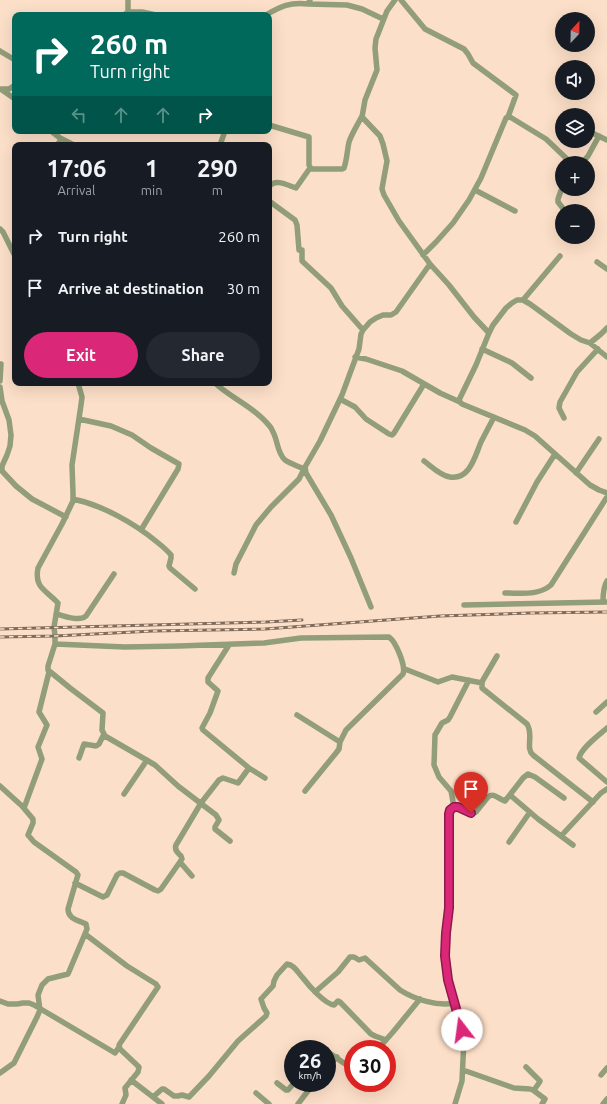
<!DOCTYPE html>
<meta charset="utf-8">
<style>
body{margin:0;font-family:Ubuntu,sans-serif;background:#242831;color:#f1f3f6;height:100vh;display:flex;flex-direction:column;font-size:15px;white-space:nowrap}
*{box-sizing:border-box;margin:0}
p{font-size:13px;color:#9ea1a6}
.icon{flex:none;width:22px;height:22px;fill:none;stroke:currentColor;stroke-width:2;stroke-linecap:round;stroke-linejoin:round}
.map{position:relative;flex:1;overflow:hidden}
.details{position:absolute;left:12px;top:142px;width:260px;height:244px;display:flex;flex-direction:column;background:#171b24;border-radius:8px;box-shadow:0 4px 16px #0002}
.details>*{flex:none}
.banner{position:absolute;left:12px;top:12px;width:260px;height:122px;border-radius:8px;box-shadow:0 4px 16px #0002;background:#00695c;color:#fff;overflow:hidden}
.needle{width:26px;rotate:22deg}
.tools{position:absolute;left:555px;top:12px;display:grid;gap:8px}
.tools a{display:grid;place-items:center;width:40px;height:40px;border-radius:50%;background:#171b24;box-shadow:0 4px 16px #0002;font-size:20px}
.speed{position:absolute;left:284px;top:1040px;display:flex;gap:8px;font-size:20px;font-weight:700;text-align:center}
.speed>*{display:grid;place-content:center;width:52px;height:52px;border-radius:50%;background:#171b24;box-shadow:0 4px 16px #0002;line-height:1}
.speed small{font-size:10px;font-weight:400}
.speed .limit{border:6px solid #d22;background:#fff;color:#111}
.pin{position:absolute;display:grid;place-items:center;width:34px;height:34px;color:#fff;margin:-41px -17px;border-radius:50% 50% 50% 0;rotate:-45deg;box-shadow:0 0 4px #0007}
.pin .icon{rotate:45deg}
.me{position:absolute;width:44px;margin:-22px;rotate:345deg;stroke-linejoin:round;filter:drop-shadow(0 0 3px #0008)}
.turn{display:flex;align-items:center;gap:14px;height:84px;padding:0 12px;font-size:18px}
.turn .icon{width:52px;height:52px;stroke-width:2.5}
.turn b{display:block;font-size:28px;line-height:34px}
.lanes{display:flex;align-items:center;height:38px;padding:0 12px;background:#0003;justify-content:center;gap:20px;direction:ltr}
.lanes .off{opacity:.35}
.eta{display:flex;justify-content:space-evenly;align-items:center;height:68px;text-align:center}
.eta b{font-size:24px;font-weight:700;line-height:28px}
.button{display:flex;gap:8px;margin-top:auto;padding:8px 12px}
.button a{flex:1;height:46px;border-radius:24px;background:#db2777;color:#fff;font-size:16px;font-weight:700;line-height:46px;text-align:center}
.button a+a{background:#242831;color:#f1f3f6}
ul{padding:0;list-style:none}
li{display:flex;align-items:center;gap:12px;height:52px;padding:0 12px}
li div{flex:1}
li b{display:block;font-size:15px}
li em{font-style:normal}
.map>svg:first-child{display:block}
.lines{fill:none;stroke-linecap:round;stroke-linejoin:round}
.minor{stroke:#929d79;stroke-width:5.5}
.rail-casing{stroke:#806c5c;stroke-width:3}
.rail{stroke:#fcdfc8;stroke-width:1.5;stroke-dasharray:4.5;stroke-linecap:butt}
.route-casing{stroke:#8e194d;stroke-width:10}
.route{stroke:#db2777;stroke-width:7}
</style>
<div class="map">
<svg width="607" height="1104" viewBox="0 0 607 1104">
<rect width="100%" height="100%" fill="#fcdfc8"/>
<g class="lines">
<!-- minor -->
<path class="minor" d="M128 0V12
M310 0 308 4 347 5 362 9 383 19
M395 0 387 11 376 39 375 48 377 70 365 100 362 117 380 136 383 144 387 161 383 183 382 189 384 195 399 221 430 264 449 285 474 317 489 333
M401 0 425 29 464 49 468 54 473 63 516 95 508 117
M124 15 128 12H142L156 15
M266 15C281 6 290 2 308 4
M0 51 15 60
M0 89H9L15 85
M2 90 15 99
M269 125 309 137V165L311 169H342L344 168C347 160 347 151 349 142 352 133 358 124 362 116
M51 131 60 138 74 145
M588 131 607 140
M57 145 62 139
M220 145 225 131
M582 163 588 156 599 136
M269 187C275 178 287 185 296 188L310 168
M562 188 558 199V202L565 211
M475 190 515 211
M269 201 295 220 297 225 299 250
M0 229 3 232 15 256
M302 250V261L331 288 342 306 363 330
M423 255 436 242 453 223 469 200 481 178 506 118 510 117 546 139 566 158 573 163
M597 262 607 269
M523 300 560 256
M607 328 601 334 590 343 581 340 571 334 530 304 523 300H517L512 303 506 308 493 325 489 333 476 365 459 400 460 402 462 404 525 430 535 436 590 485 599 490 607 493
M590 343 607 357
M482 349 512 363 531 378
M355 357 366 359 402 371 440 393 460 402
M0 381 1 364
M78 383 82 397 81 405 72 465 73 493V501L62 524 38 568C34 588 46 590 58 603L54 627 55 636V644L48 666V670L70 688 103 713 102 730 105 736 155 765 178 786 216 815 219 820 215 827V829L230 841
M215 383C231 398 252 406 266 422 269 425 272 429 273 432 278 441 277 453 285 460 291 464 298 466 304 469L299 479 271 507 256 525 236 564 234 573
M0 387 2 401 9 420 11 435 10 446 7 455 2 466V471L16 486 32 499 66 517
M340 399 355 407 366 419 389 434 392 435 394 433 424 384
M564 418 559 408 560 402 577 372 598 349
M79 419 111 426 132 435 151 448 179 464 178 469 141 530
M424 461C431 466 441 476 450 477 470 480 475 456 481 442 485 434 490 425 494 417
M576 473 599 439
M73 499C102 505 134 523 157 542 162 546 167 550 171 555V558L169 566 170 568 195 589
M516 522 537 482 555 454
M505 593C521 593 538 596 551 585L607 497
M603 602C603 595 603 587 607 581
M464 605 607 602
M371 607 351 558 331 515 306 473 305 467 320 441 342 395 359 349 361 334 363 330 370 322 376 318 383 315H391L396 312 430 264
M56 614C65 616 79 622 86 616L114 574
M55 644 125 647 179 646 264 643 301 638 389 637C396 642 406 666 403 674L346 730 340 742 339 749 336 753 305 791
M229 645 208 678V682L218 691 210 713 202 728 203 730 249 768 265 778
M497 656 483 680 482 683V688L527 724C534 735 525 748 533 755L593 802
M405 669 438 682 452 677 482 683
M596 712 607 702
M297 715 340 742
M607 728C599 735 581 748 579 758L607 782
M79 758 84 744 96 746 99 744 104 734
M0 786 22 806 33 819V823L28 835 34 842 76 872 78 875 77 878 68 909C68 919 78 920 86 924L87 929 68 974 48 979 42 985 38 995 40 1010 37 1017 14 1063 0 1073
M124 794 147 760
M510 795 538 819 573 845
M454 807 451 791 439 777 434 765 435 735 442 723 448 720 450 717 469 680
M24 808 42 759 38 747 47 725 39 712 49 672
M561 836 601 793 607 789
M509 842 530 812
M180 862 192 876
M75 883 103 897 107 895 117 875 120 873H123L155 890 158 891 161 889 182 859 181 856C178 853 174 850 176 845L201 803 219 780 223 778 238 783 249 768
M85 934 127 966 156 984 158 987 119 1045 120 1049 139 1067 138 1072 125 1088 126 1095 122 1104
M315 992 338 972 350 957H354L359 960 365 958 400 990C414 999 438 1007 455 1003
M0 1001 8 1004H17L23 1003H29L34 1005 115 1053 119 1047
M378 1049 393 1032 420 999
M327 1052C335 1055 342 1064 350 1066L353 1063
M526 1067 540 1081 539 1083 534 1090
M327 1068 337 1057
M463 1070 514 1088 530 1089 533 1090 545 1099 542 1104
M601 1075 607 1068
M131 1080 162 1104
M277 1083 286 1090H288L294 1083
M256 1093 269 1104
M153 1097 162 1089H164L174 1096H178L182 1095 189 1097 209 1076 238 1041 266 1016 267 1013 264 1008 261 999 273 986 274 981 277 975 287 964C295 965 298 973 303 978 309 986 325 1004 334 1005L338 1001 340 1002 371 1034 375 1036 386 1040
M298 1104 314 1083
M455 1104 462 1081 464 1039 461 1022 448 980 445 956 446 933 449 908 450 810 454 807H458L474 813 476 812 488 797C494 792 498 799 505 801L523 778 528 774 535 777 564 798
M603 1104 607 1099"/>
<defs>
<path id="rail" d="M0 629 266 622 302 620
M0 637 55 636 153 631 265 629 440 616 530 613 607 612"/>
</defs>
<!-- rail casing -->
<use href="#rail" class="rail-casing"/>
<!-- rail -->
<use href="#rail" class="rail"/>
</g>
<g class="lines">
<defs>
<path id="route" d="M462 1030 448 980 445 956 446 933 449 908V814L450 810 454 807H458L471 813"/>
</defs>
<!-- route casing -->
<use href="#route" class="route-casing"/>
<!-- route -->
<use href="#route" class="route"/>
</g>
</svg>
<div class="tools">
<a><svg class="needle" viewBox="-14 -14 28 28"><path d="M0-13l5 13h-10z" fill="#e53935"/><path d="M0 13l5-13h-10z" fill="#9ea1a6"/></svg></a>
<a><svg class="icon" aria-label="sound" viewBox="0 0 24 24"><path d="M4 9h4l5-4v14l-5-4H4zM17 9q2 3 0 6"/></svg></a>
<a><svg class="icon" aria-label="layers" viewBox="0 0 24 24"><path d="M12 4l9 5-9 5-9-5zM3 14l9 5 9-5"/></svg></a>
<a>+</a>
<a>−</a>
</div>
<div class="speed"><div>26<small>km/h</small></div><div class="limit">30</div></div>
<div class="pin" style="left:471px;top:813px;background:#d93025"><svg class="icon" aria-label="arrive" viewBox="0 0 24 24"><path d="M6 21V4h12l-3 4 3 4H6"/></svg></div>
<svg class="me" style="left:462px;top:1030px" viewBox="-20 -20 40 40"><circle r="19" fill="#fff"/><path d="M0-13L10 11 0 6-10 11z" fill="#db2777"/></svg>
<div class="banner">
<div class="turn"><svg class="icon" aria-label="right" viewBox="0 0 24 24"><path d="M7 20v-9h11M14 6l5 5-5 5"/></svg><div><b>260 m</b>Turn right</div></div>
<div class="lanes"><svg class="icon off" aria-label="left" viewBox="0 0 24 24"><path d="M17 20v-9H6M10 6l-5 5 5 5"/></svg><svg class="icon off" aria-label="ahead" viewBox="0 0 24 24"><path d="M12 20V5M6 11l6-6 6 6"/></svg><svg class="icon off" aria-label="ahead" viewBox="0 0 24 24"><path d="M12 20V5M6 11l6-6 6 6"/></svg><svg class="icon" aria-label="right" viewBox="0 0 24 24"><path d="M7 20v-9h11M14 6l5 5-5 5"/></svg></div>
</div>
<section class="details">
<div class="eta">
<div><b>17:06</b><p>Arrival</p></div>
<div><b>1</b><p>min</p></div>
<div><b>290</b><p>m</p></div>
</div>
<ul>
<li><svg class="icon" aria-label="right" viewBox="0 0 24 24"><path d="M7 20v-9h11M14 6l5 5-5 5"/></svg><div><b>Turn right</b></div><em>260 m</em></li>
<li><svg class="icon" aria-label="arrive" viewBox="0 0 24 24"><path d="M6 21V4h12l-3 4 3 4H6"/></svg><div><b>Arrive at destination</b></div><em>30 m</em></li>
</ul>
<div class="button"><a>Exit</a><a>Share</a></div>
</section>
</div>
